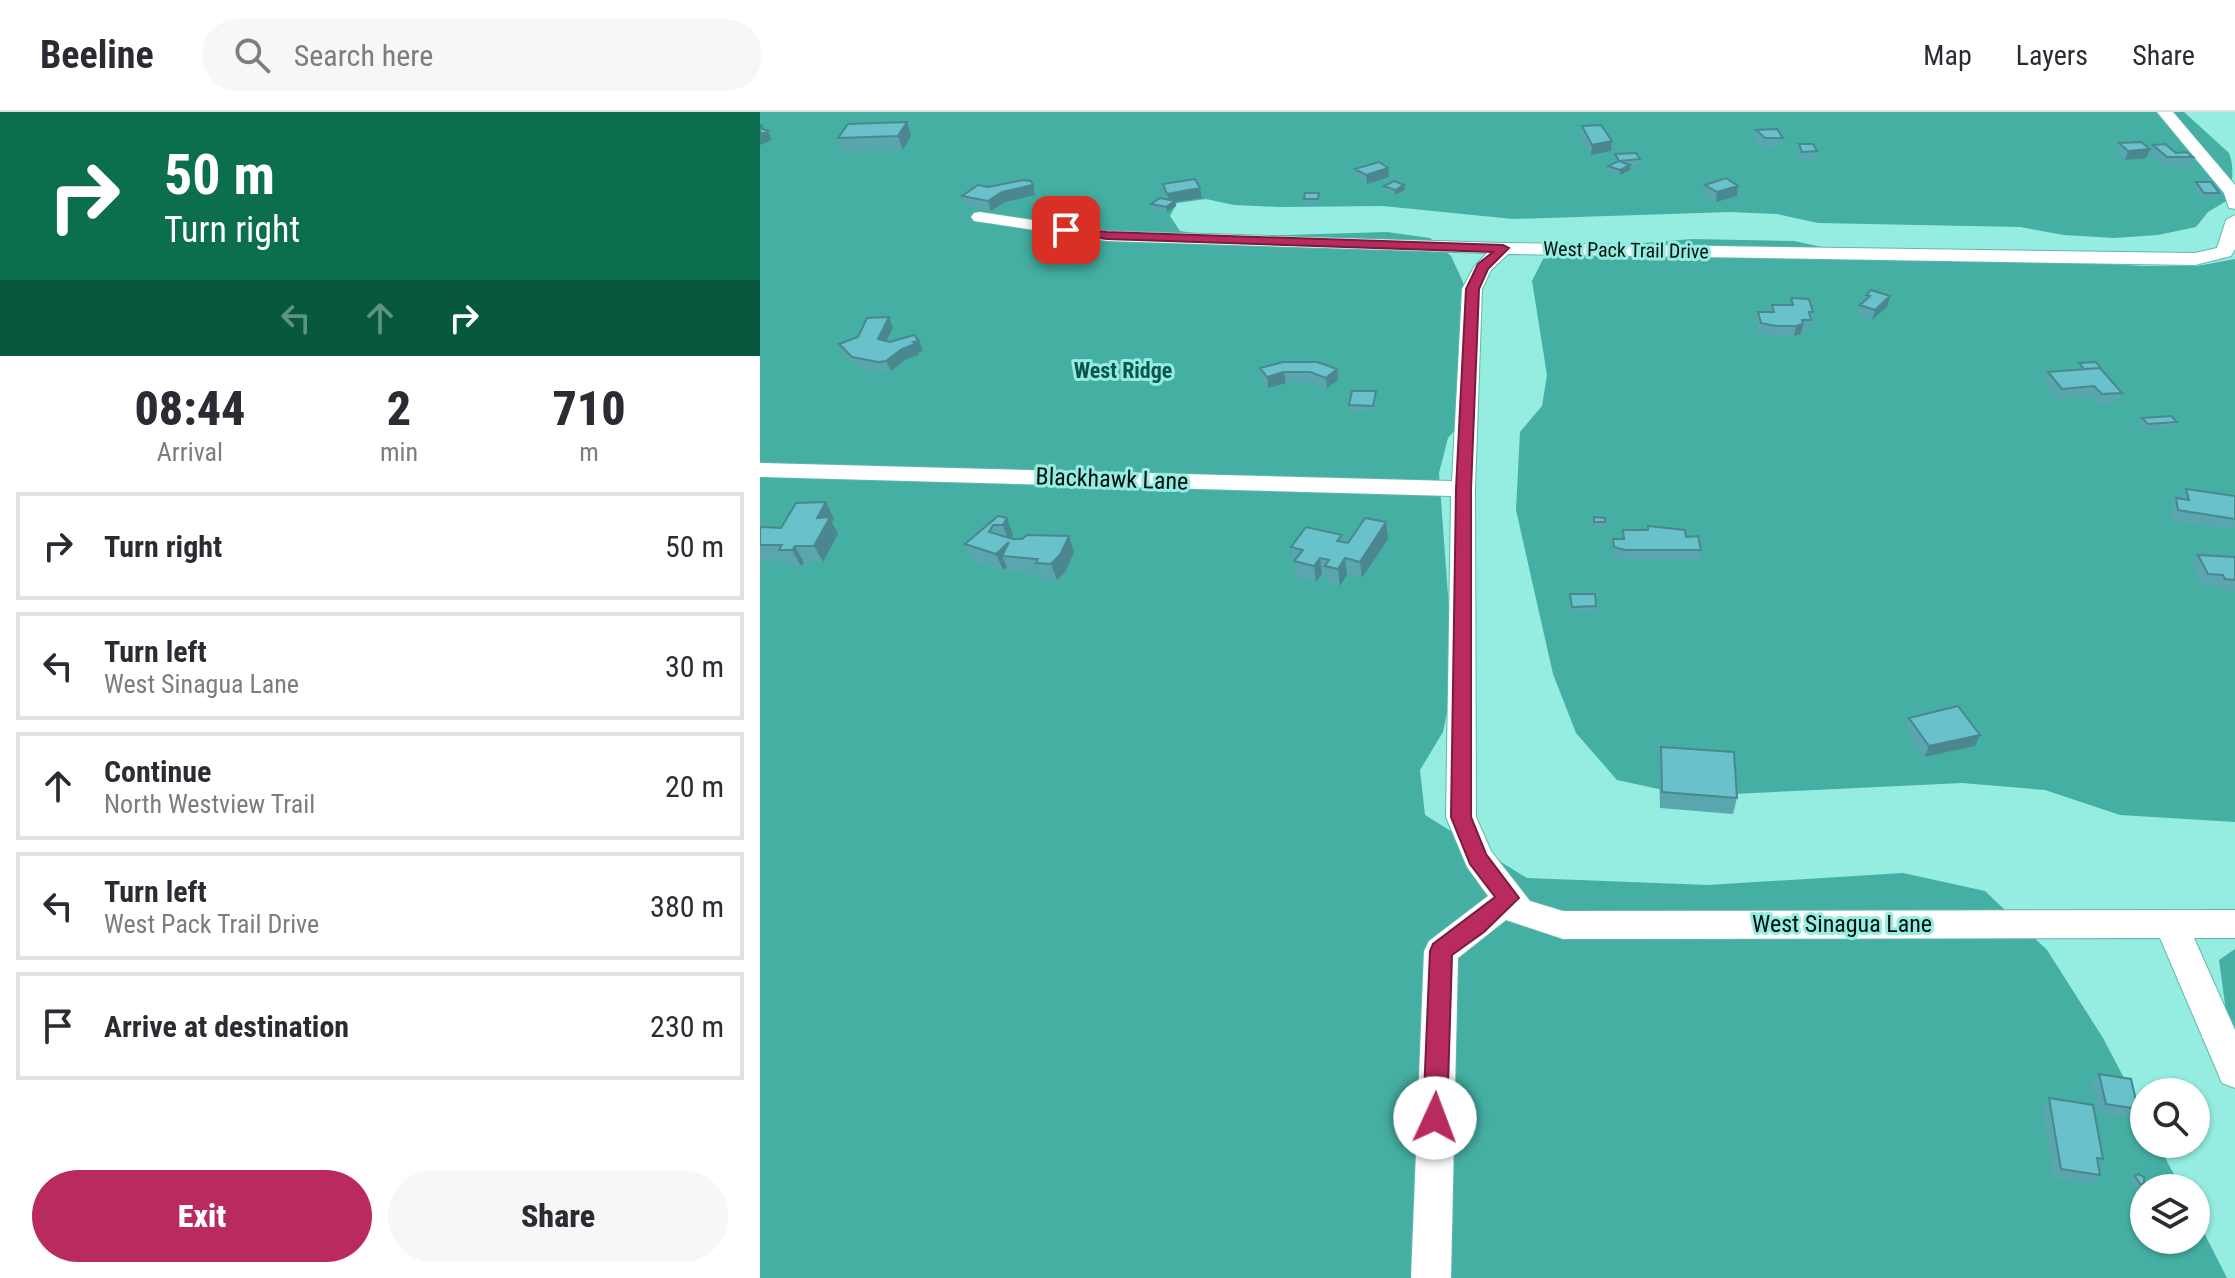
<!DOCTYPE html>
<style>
body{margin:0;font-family:"Roboto Condensed",sans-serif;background:#f7f7f7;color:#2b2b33;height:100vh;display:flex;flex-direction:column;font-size:30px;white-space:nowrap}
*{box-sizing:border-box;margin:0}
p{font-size:26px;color:#7c7c81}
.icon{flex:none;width:44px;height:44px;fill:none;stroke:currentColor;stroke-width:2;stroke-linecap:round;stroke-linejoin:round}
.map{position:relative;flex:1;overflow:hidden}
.sheet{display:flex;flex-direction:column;background:#fff;width:760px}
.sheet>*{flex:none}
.top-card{background:#0b6e4f;color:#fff;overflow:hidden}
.tools{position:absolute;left:1370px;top:966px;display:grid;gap:16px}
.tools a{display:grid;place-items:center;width:80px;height:80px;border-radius:50%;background:#fff;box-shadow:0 2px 6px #0004;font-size:40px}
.pin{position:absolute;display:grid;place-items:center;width:68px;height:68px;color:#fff;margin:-34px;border-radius:16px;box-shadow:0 4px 12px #0006}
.me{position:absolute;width:88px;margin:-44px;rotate:2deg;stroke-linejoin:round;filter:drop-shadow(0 0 6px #0008)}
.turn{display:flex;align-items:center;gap:28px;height:168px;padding:0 32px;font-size:36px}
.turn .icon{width:104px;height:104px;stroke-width:2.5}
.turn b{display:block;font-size:56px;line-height:68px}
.lanes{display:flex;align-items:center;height:76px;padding:0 32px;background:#0003;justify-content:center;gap:40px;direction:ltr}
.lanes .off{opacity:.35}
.eta{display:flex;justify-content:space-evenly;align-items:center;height:136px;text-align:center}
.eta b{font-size:48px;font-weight:800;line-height:56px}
.cta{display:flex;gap:16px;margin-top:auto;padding:16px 32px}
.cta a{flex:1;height:92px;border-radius:48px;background:#b92b5e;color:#fff;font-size:32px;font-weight:800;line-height:92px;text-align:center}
.cta a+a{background:#f7f7f7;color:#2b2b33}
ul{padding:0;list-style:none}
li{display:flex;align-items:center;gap:24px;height:108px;margin:0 16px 12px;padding:0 16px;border:4px solid #e1e1e2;border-radius:0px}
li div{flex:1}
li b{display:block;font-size:30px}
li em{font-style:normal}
header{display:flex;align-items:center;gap:48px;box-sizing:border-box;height:112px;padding:0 40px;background:#fff;border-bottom:2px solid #e1e1e2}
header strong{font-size:38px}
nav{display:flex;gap:44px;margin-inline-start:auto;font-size:28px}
.search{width:560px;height:72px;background:#f7f7f7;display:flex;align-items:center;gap:20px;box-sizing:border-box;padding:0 28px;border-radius:44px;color:#7c7c81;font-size:30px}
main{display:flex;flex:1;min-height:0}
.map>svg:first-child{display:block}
.forest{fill:#45afa3}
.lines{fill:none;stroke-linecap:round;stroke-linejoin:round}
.minor-casing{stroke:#61b8ad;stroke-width:2}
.minor{fill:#fff;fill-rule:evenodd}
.wall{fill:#5aa6af}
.shaded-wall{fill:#4a878e}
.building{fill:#69c1cb;stroke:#4a878e;stroke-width:2}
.route{fill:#b92b5e;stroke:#781c3d;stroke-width:2}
.labels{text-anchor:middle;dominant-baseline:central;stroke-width:6;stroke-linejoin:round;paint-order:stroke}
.far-street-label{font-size:20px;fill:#00120f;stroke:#95ece0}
.far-neighbourhood-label{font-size:22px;font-weight:bold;fill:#0a564f;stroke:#95ece0}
.street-label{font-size:24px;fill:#00120f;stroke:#95ece0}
</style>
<header>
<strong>Beeline</strong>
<div class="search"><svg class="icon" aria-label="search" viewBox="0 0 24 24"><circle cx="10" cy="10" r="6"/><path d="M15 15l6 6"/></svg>Search here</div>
<nav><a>Map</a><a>Layers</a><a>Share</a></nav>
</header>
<main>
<section class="sheet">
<div class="top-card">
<div class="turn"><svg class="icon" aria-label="right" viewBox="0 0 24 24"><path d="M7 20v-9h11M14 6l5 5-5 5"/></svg><div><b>50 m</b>Turn right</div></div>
<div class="lanes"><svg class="icon off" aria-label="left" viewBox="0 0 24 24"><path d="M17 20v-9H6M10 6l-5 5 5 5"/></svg><svg class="icon off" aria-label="ahead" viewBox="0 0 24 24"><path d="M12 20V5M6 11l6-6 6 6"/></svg><svg class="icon" aria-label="right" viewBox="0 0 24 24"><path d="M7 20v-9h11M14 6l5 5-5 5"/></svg></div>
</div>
<div class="eta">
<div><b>08:44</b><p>Arrival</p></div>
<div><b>2</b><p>min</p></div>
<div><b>710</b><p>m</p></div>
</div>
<ul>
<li><svg class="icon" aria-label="right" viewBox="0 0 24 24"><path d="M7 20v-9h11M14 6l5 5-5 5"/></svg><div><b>Turn right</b></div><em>50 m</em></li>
<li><svg class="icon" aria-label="left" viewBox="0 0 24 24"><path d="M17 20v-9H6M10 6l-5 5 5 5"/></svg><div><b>Turn left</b><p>West Sinagua Lane</p></div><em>30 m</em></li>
<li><svg class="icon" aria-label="ahead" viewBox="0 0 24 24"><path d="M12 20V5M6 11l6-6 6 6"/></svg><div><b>Continue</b><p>North Westview Trail</p></div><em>20 m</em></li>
<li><svg class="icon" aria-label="left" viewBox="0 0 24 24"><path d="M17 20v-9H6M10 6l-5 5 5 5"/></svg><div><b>Turn left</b><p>West Pack Trail Drive</p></div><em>380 m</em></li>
<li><svg class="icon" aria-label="arrive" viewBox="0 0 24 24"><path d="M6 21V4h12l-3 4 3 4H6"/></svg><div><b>Arrive at destination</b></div><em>230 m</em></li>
</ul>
<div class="cta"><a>Exit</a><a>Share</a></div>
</section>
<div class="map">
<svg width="1475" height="1166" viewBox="0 0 1475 1166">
<rect width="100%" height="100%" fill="#95ece0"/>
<!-- forest -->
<path class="forest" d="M0 0H1424L1469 41C1475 57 1472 71 1468 88L1448 100 1436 115 1398 123 1354 126 1304 123 1260 115 1058 111 1017 102 970 100 753 107 623 94 520 95 474 93 446 87 417 91 410 104 420 119 461 125 627 120 670 126 691 144 703 170 718 235 711 299 688 326 679 361 694 565 683 620 660 658 665 703 767 766 948 773 1143 761 1225 779 1287 838 1343 926 1384 1004V1032H1398L1421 1076H1384V1128H1436V1105L1467 1166H0Z
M932 127 1034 129 1076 138 1285 142 1330 151 1382 154H1437L1475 147V710L1360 703 1285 678 1202 671 931 684 857 668 816 621 793 562 756 398 760 320 782 294 787 263 772 169 783 147 822 136Z
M1475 837V931L1469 921 1459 848Z"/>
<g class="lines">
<defs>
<path id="minor" d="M1397 0H1413L1475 73V97L1469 96 1464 81Z
M220 100 347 119 743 131 1435 141 1457 136 1466 108 1475 103V137L1471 144 1435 153 748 142 731 158 722 177 715 377 716 705 731 739 770 789 803 799 1475 798V826H1434L1475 918V976L1462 971 1400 826 803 827 746 808 698 846 691 1166H651L664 839 669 829 728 784 707 755 686 705 691 384 0 365V351L692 369 702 177 714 155 727 141 347 129 214 109 211 105 214 101Z"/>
</defs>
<!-- minor casing -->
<use href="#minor" class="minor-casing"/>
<!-- minor -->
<use href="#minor" class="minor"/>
</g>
<!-- wall -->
<path class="wall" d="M88 12 151 24 143 38 84 40 78 26Z
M822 14 852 29 851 39 831 43 821 23Z
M996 18 1023 26 1021 35 1004 36 995 28Z
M1359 31 1390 37 1386 46 1365 48 1356 41Z
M1039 32 1057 39 1055 49H1041L1037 42Z
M1393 33 1433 45 1429 55 1403 54 1389 43Z
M855 42 880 47V52L869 53H870V58L860 63 848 59V54L857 50 855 47Z
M595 57 629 65 607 72 596 67Z
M1436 70 1459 81 1457 86H1442L1434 75Z
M403 72 442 86 415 90 416 94 407 100 392 97 391 92 407 87Z
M644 73 645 78 635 83 625 79 624 74Z
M945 73 977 84 956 90 944 83Z
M275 83 245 90 231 99 205 94 202 84Z
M559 86 558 92H544V87Z
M1106 183 1130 184 1127 195 1112 208 1098 203 1100 193 1105 189Z
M1031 186 1053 200 1049 219H1042L1041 222 1034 224H1015L999 222 997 211 998 200H1010L1012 193H1030Z
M129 205 133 216 126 229 163 239 158 241 159 243 146 247 131 259 122 260 96 255 84 242 79 232 98 225Z
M1319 251 1362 281 1357 291 1337 293 1330 285 1297 287 1284 271 1288 260 1318 258 1317 256Z
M500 256 577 257 578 268 567 276 551 271H526L508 276 502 267Z
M616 284 614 299H590L589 293Z
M1382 306 1417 310 1414 315 1385 318 1380 311Z
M1426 377 1475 384 1474 418 1412 409 1411 397 1416 386 1421 387Z
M66 390 74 407 72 410 78 422 63 450 44 451 41 454H28L26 449 1 450 0 451V415L21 416Z
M238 404 253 423 251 426 314 440 306 459 297 468H282L280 463 249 460 247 455 243 458 212 449 205 432Z
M834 405 845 406V416L834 415Z
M863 418 926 425 941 438 939 449H864L853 446V427H862Z
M582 423V430L588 431 628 427 602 466 587 463 580 474 567 471 566 463 562 462 556 470 537 466 531 435Z
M1438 443 1475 445V479L1458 478 1456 474 1441 473 1432 454Z
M810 482 836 494V500H811Z
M1149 606 1215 634 1164 645 1145 617Z
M901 635 977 686 973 702 900 696 899 651Z
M1339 962 1378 997 1369 1006 1338 1001 1332 972Z
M1289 986 1343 1047 1338 1053 1340 1063 1332 1072 1293 1066 1282 995Z
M1378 1062 1384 1072 1380 1076H1376L1371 1068Z"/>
<!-- shaded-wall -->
<path class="shaded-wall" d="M147 10 151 24 143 38 138 24Z
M0 12H2L5 20 8 19 12 28 0 33Z
M852 29 851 39 831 43 832 33Z
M1390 37 1386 46 1365 48 1368 39Z
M870 53V58L860 63V58Z
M628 56 629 65 607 72 606 63Z
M273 73 275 83 245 90 231 99 228 89 242 80Z
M644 73 645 78 635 83V78Z
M978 74 977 84 956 90 957 80Z
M440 76 442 86 415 90 416 94 407 100 406 95 409 91 407 82Z
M1130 184 1127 195 1112 208 1115 198Z
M129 205 133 216 122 237 118 227Z
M1043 212 1041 222 1034 224 1036 214Z
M159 229 163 239 158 241 159 243 146 247 131 259 126 249 142 237Z
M577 257 578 268 567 276 566 266Z
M524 260 526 271 508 276 507 265Z
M66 390 74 407 72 410 78 422 63 450 54 434 57 406Z
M247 406 253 423 249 430 243 413Z
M626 410 628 427 602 466 600 450Z
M309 424 314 440 306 459 297 468 291 452Z
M249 430 242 444 247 455 243 458 236 442Z
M35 434 44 451 41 454 32 438Z
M560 446 562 462 556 470 554 454Z
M585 446 587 463 580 474 578 457Z
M1220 623 1215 634 1164 645 1169 634Z"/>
<!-- building -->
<path class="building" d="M147 10 138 24 78 26 88 12Z
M841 13 852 29 832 33 822 14Z
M0 16 8 19 0 22Z
M1017 17 1023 26H1005L996 18Z
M1381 30 1390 37 1368 39 1359 31Z
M1039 32H1053L1057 39 1042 40Z
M1405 32 1416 41 1426 40 1433 45H1407L1393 33Z
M876 41 880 47 859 49 855 42Z
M859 49 870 53 860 58 848 54Z
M619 50 628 56 606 63 595 57Z
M966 66 978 74 957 80 945 73Z
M435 67 440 76 407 82 403 72Z
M263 68 271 69 273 73 242 80 228 89 202 84 218 73 228 75Z
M634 69 644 73 635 78 624 74Z
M1436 70H1451L1459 81H1444Z
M545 81H559L558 87H544Z
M400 86 415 89 406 95 391 92Z
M1111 178 1130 184 1115 198 1100 193 1110 184 1106 183Z
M1031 186 1049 187 1053 200H1049L1051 208H1042L1043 212 1036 214H1016L1001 211 998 200H1014L1012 193H1033Z
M129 205 118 227 130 230 154 223 159 229 153 230 155 232 142 237 126 249 118 250 92 245 79 232 98 225 107 206Z
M523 250H557L577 257 566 266 550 260H524L507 265 500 256Z
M1336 250 1342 258 1340 256 1324 257 1319 251Z
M1340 256 1362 281 1342 282 1334 274 1302 277 1288 260Z
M592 279H616L613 294 589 293Z
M1411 304 1417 310 1388 312 1382 306Z
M1426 377 1475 384V407L1418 398 1416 386 1429 388Z
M66 390 57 406 70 405 54 434H35L32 438H19L22 433H0V415L21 416 36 391Z
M238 404 247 406 243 413H233L229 420 253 427H262L267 423 309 424 300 443 291 452 276 451 278 447 242 444 249 430 236 442 205 432Z
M834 405 845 406V410H834Z
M605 406 626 410 600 450 585 446 578 457 565 454 569 448 560 446 554 454 534 449 543 438 531 435 546 415 582 423 577 429 588 431Z
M888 414 925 418 926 425 938 424 941 438H865L854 435 853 427H864L863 418H888Z
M1438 443 1475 445V468L1465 467 1463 463 1448 462Z
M810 482H835L836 494 812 495Z
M1198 594 1220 623 1169 634 1149 606Z
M901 635 974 640 977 686 902 680Z
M1339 962 1371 967 1378 997 1346 992Z
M1289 986 1333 993 1343 1047 1337 1046 1340 1063 1301 1057Z
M1378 1062 1384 1065V1072H1380L1375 1064Z"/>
<!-- route -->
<path class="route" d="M306 115 347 120 743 133 749 136 728 157 719 177 711 377V705L726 742 759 786 724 820 692 843 687 1006 684 1015 675 1018 666 1015 663 1006 670 839 673 832 735 785 710 752 691 705 696 377 706 177 718 152 733 140 347 127 301 121V116Z"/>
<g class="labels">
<!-- far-street labels -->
<g class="far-street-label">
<text transform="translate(866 138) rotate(1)">West Pack Trail Drive</text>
</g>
<!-- far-neighbourhood labels -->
<g class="far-neighbourhood-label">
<text x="363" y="258">West Ridge</text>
</g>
<!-- street labels -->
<g class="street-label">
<text transform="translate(352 367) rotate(2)">Blackhawk Lane</text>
<text x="1082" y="812">West Sinagua Lane</text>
</g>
</g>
</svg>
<div class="tools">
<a><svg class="icon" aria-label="search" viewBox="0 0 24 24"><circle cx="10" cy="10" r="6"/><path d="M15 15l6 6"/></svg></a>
<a><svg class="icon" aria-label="layers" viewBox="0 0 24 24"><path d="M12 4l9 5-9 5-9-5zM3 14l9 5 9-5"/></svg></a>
</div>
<div class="pin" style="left:306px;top:118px;background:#d93025"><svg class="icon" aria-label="arrive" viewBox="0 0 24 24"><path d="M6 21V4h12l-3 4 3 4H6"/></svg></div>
<svg class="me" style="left:675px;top:1006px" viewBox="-20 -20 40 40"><circle r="19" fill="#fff"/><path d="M0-13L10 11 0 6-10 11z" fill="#b92b5e"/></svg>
</div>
</main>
